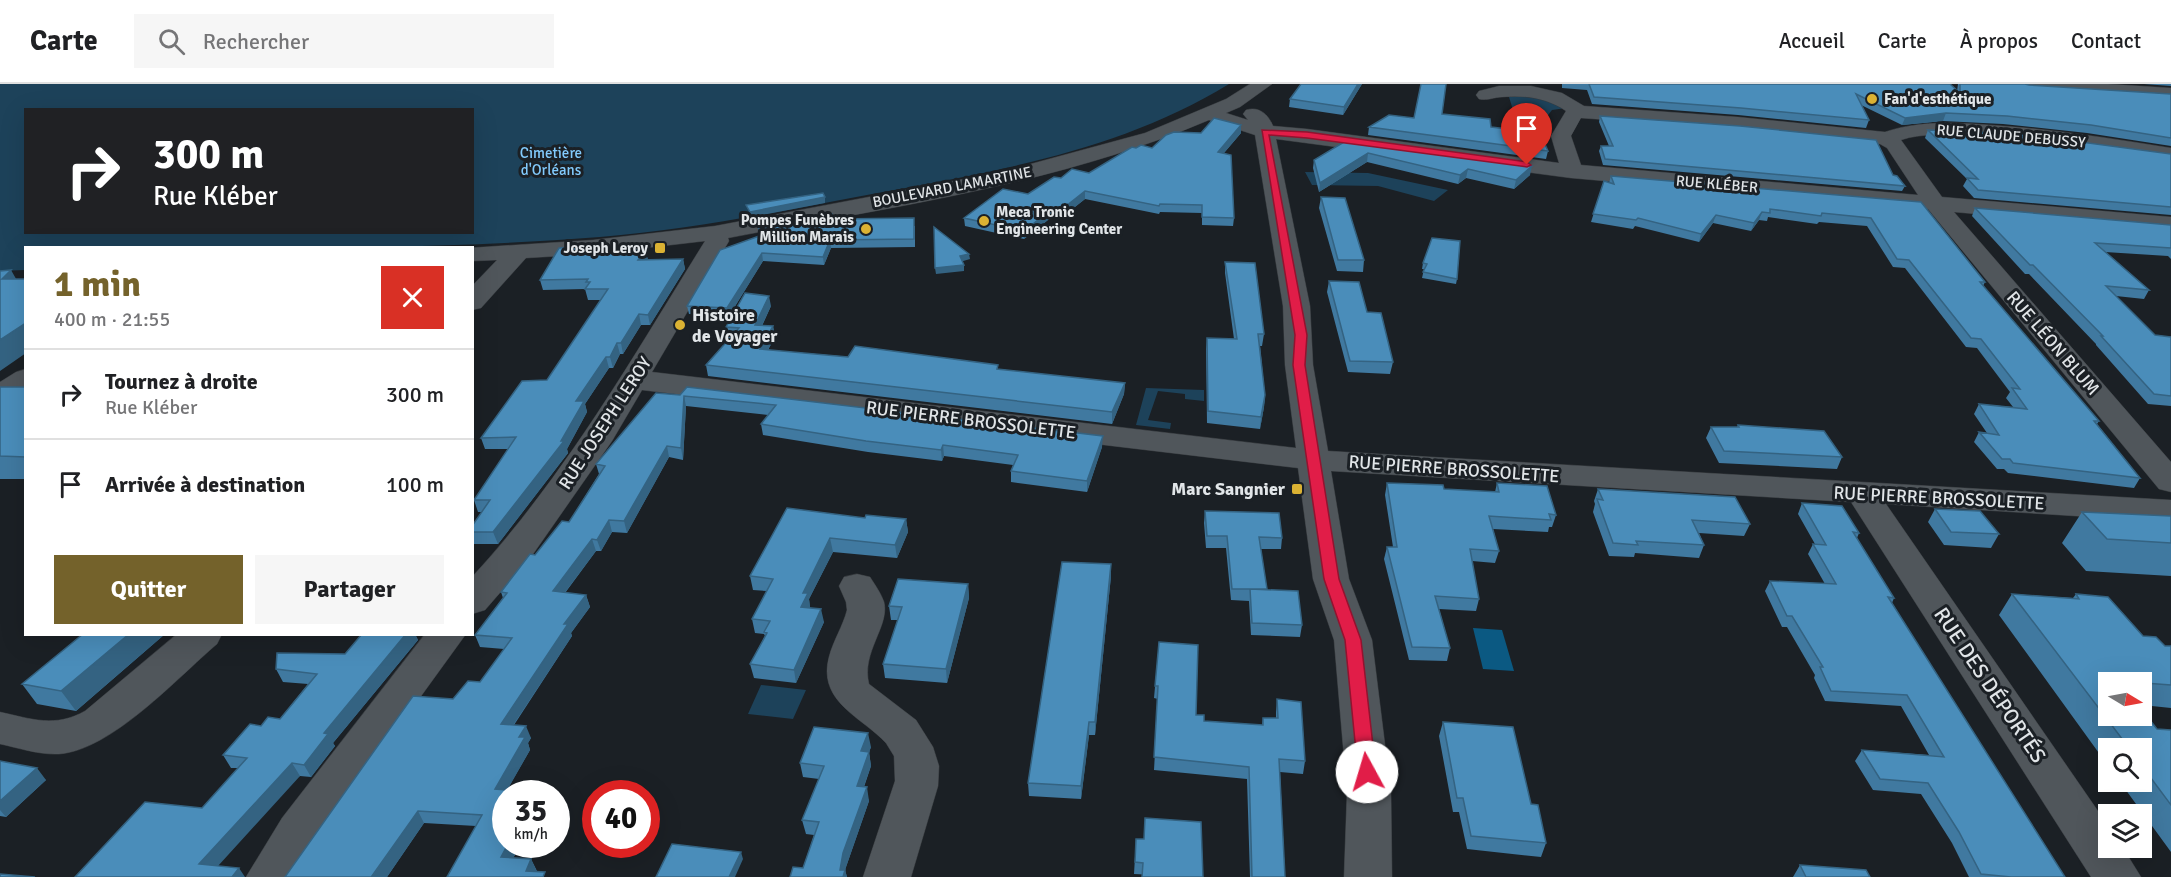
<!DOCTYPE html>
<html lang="fr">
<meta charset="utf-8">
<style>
body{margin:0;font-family:Signika,sans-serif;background:#f6f6f6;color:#202124;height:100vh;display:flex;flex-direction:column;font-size:22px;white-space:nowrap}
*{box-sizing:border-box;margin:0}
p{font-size:20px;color:#757577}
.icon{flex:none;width:33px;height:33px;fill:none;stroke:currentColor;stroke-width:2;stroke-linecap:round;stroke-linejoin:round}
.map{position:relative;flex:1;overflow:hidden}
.panel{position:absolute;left:24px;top:162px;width:450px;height:390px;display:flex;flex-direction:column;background:#fff;border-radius:0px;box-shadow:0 6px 24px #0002}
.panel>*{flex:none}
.top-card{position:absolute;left:24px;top:24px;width:450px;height:126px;border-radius:0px;box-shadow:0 6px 24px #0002;background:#202124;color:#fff;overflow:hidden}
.needle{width:39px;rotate:100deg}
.fabs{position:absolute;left:2098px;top:588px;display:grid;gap:12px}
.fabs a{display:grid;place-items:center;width:54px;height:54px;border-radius:0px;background:#fff;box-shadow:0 6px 24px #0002;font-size:30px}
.speed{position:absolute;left:492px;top:696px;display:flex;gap:12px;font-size:30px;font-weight:700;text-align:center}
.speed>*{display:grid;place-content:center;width:78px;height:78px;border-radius:50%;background:#fff;box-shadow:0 6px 24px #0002;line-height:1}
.speed small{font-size:15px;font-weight:400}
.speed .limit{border:9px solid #d22;background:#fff;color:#111}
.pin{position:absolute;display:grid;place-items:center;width:51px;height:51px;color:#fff;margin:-62px -26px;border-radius:50% 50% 50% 0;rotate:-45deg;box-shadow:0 0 6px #0007}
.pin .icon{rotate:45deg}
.me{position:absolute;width:66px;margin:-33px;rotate:354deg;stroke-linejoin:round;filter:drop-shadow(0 0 4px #0008)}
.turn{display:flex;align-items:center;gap:21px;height:126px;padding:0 30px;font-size:27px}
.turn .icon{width:78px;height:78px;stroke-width:2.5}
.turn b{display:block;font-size:42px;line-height:51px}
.round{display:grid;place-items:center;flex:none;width:63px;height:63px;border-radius:0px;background:#f6f6f6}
.headline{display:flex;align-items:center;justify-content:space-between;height:102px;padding:0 30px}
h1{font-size:36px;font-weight:700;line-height:45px;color:#74622b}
.button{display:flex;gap:12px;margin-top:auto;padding:12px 30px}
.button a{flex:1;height:69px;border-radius:0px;background:#74622b;color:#fff;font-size:24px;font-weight:700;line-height:69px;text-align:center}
.button a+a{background:#f6f6f6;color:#202124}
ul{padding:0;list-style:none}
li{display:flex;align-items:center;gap:18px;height:90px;padding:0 30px;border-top:2px solid #e0e0e0}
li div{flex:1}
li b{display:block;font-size:22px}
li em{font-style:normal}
header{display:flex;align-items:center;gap:36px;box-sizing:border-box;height:84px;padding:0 30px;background:#fff;border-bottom:2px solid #e0e0e0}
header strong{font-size:28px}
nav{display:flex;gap:33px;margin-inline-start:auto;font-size:21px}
.search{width:420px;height:54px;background:#f6f6f6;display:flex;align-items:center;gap:15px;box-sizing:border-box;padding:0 21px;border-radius:0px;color:#757577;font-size:22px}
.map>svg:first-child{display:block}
.green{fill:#1d425a;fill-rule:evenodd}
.water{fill:#0b5982}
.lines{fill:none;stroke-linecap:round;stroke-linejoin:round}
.minor-casing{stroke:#363a3e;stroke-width:1}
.minor{fill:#50565b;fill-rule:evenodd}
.wall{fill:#4079a0}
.shaded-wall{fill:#346382}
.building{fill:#4a8dba;stroke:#346382;stroke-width:1.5}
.route{fill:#e11d48;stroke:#92132f;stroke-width:1.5}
.poi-dot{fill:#dbb233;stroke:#1b2025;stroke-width:2}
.labels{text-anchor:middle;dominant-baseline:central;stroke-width:6;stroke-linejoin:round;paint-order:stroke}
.far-poi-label{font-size:15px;font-weight:bold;fill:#e1e5e8;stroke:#1b2025;text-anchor:start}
.far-street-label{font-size:15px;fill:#e1e5e8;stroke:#1b2025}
.far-park-label{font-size:15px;fill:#82cafc;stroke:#1b2025}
.poi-label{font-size:18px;font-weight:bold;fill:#e1e5e8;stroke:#1b2025;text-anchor:start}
.street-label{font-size:18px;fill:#e1e5e8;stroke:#1b2025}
.near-street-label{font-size:21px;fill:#e1e5e8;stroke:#1b2025}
</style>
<header>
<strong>Carte</strong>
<div class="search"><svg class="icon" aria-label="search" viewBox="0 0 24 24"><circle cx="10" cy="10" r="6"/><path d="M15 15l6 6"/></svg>Rechercher</div>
<nav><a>Accueil</a><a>Carte</a><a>À propos</a><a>Contact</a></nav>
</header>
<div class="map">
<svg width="2171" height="793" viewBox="0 0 2171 793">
<rect width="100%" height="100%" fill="#1b2025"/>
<!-- green -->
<path class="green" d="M0 0H1229C1123 65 1003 86 883 108 786 126 697 145 600 153 409 168 217 163 26 164L25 186 0 187ZM26 26H472V148H26Z
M1519 11H1532L1566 24 1552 26 1545 35 1529 28 1513 26 1509 13Z
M1305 88 1368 89 1448 106 1434 117 1378 102 1312 101Z
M1146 304 1204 306V317L1185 315V310L1158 307 1148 336 1171 339 1170 345 1136 341Z
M761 601 806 606 793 635 748 630Z"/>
<!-- water -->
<path class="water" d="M1473 544 1502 546 1514 587 1483 585Z"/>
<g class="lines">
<defs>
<path id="minor" d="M1250 0H1272L1240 23 1226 29 1248 36 1243 30 1246 26C1259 22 1268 30 1273 42L1307 45 1559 79 1551 52 1566 27C1547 14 1525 11 1502 13 1494 13 1488 17 1479 15L1476 11 1479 7 1499 2H1531L1562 9 1584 22 1738 33 1885 48C1923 35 1963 39 2003 42 2059 46 2115 55 2171 64V76C2103 66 2034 54 1965 52 1945 51 1921 49 1901 56L1942 113 2171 133V147L1954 128 2171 378V408L2159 405 1928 125 1571 94 1276 55 1310 222 1313 281 1328 367 2171 416V438L1886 420 2109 743V764H2123L2141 793H2091L1851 418 1331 387 1349 495 1372 556 1391 709 1392 793H1344L1347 709 1334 556 1313 495 1298 384 642 306 612 357 531 473 485 526 472 530V493C565 392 633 273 705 157L593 170 526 174 481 224 472 226V202L497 176 472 177V164H468L593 156 715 142 1001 88 1145 49 1226 15ZM1581 34 1738 45 1880 60 1887 64 1918 111 1581 81 1571 52ZM1209 36 1255 51 1283 222 1285 281 1296 364 652 288 729 157 728 154C890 123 1056 101 1209 36Z
M2017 0H2108L2171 4V16L2026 6 2019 4Z
M26 285V308L11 318 0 321V298L16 288Z
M857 490 870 493C875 501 881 509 884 518 890 542 861 568 869 600L916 636 933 663 939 682 938 702 911 793H863L895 697 894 672 886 659C862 633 817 618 829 573 833 557 843 542 847 526L846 518 839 502 844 493Z
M177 550H222L217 560C177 594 112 666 59 670 39 671 19 664 0 660V628C32 635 55 644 85 627Z
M425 550H466L314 760 295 793H246L282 734Z"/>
</defs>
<!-- minor casing -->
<use href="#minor" class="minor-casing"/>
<!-- minor -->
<use href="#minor" class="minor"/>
</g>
<!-- wall -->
<path class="wall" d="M1362 0 1343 31 1289 23 1290 15Z
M1562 0H1950L1957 7 1958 0H2025L2029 1 2171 10V62L2087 49 2003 40 1943 37 1902 41 1861 21 1869 36 1866 44 1738 31 1592 20 1587 6 1562 4Z
M2144 0H2171V2Z
M1442 30 1508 47 1548 67 1546 75 1368 51 1369 43Z
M1600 32 1893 91 1905 102 1902 107 1603 81 1599 67 1601 62H1609L1599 38Z
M1241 41V49L1224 69 1234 134 1233 142 1202 141V129L1160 128 1159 130 1085 115 1061 134 1053 132 1024 155 965 142 964 134 1028 110 1061 94 1089 89 1136 64H1152L1201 49Z
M1928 46 2171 70V131L1974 114 1963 102 1967 95 1925 54Z
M1344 58 1530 91 1514 105 1466 94 1458 100 1367 78 1319 108 1313 84 1314 76Z
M1611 92 1921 118 1985 198 1983 202 2099 337 2097 340 2140 394 2134 404 2008 389 2004 385H1997L1974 358 1979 348 1987 349 1974 330 1979 320 2013 323 2006 314 2010 308 1977 264 1966 263 1905 184 1893 183 1867 142 1819 138 1817 140 1768 133 1767 137 1759 136 1751 147 1713 139 1699 158 1635 142 1633 145 1591 138 1604 97 1609 99Z
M1321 113 1364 176 1363 188 1337 187 1319 124Z
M1975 124 2171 141V175L2168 172 2105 168 2149 206 2144 215 2116 212 2155 251 2171 253V322L2148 320 2096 261V260L2029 190H2025L1972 132Z
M834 135 915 142V163L831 164 824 181 763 177 729 232 689 230 687 222 760 152 758 143Z
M1432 154 1457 195 1456 200 1422 194 1424 185H1422L1423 179Z
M590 162 591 167 645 166 648 176 683 175 685 185 650 241H641L623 270H620L613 284H609L585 320 587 328 567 365 568 369 498 460H473L472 442 482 428H478L474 416 508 365H485L481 354 547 296 601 216H588L585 205 543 206 540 196Z
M1225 178 1264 250 1262 262H1260L1265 311 1264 323 1260 345 1207 339 1206 265 1207 254 1234 255 1225 189Z
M1329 197 1367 228 1393 278 1390 290 1348 288 1327 208Z
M771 222 762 242H773L775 253 768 266 998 285 1125 299 1124 310 1112 340 708 292 706 281 730 254H728L726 243Z
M0 303H26V395H0Z
M687 303 1102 363 1087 408 1011 398V387L1013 381 944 372 942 377 868 368 763 351 761 340 768 331 686 322 683 376 669 373 627 449 612 448 601 467H596L565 509 586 511 590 523 571 549 572 552 514 641 531 654 528 659 530 666 507 706 506 760H516L513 766 515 771 513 774 531 775 537 787 460 771 476 742 424 739 387 793H285L453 615 480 598 504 565 480 563 475 551 503 514 501 508 535 471 569 438 599 390 596 380 680 311Z
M1738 341 1842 373 1837 385 1719 379 1706 354 1711 343H1737Z
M1387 399 1444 405 1495 408 1497 399 1556 431 1552 443H1549L1548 448 1493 445 1499 467 1495 479 1472 477 1479 515 1476 527 1439 525 1450 564 1447 577 1409 576 1384 475 1387 463H1393L1385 411Z
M1598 405 1750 440 1744 452 1699 449 1704 461 1699 474 1635 469 1634 473 1609 472 1593 428 1595 420 1594 417Z
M1802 419 1859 449 1857 454 1894 514 1892 519 2065 793H1969L1952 759 1921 710 1873 706 1855 677 1862 666 1929 671 1901 622 1825 617 1814 594 1815 591 1787 543H1782L1765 507 1770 497 1825 500 1808 470 1813 460H1815L1798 430Z
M1935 425 1999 450 1991 464 1944 461 1928 438Z
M1205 427 1282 454 1281 465H1261L1267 506 1302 541 1300 553 1251 551 1249 517 1231 516 1226 464H1206L1204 439Z
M2082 428 2171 432V492L2086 487 2062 459Z
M865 434 906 435 908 448 897 474 833 468 809 515 810 524 824 538 796 599 754 594 750 580 765 552 764 550 755 549 752 535 767 507 753 506 750 492Z
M1111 480V492L1095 651H1089L1081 715 1029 712 1028 699Z
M968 500 969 514 947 599 885 594 883 580 898 536H891L889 522Z
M2012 510 2073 514 2076 510 2143 552 2165 562H2171V624L2142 621V598H2109L2157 645 2171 646V768L2120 698H2142V664H2109V683L1999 531Z
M83 550H165L76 627 37 620 22 600Z
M362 550H415L418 556 333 659 335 662 311 693 300 692 75 793 202 724 238 684H231L223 671 280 635 308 600 283 598 276 585 345 570Z
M1159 558 1196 631 1204 637 1262 641 1263 634H1276V628L1277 615 1305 677 1303 690 1280 688 1285 793H1250L1247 695 1154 686 1158 615 1154 614Z
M1443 638 1546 759 1541 773 1467 765 1459 728H1453L1439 652Z
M871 663 869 668 871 682 864 703 869 717 846 783 845 786 847 793H790L803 784 814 751 806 750 802 736 819 695 803 693 800 679Z
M0 677 46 696 6 733 0 732Z
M1136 755 1203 793 1134 790Z
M1800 781 1870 793H1793Z"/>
<!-- shaded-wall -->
<path class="shaded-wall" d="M1358 0H1362L1343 31 1344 23Z
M1946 29 1943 37 1902 41 1905 34Z
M1241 41V49L1218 76V68Z
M1368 69 1367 78 1319 108 1320 99Z
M1532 82 1530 91 1514 105 1516 96Z
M1468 85 1466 94 1458 100 1460 91Z
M1085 107V115L1061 134V126Z
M825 113V119L751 133 750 128Z
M1053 124V132L1024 155V147Z
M1762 128 1759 136 1751 147 1754 139Z
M1716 131 1713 139 1699 158 1701 150Z
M830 156 831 164 824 181 823 173Z
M645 166 648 176H638Z
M762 169 763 177 729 232 727 224Z
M969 170 970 175 960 178V172Z
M683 175 685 185 650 241 648 231Z
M964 181V187L936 190 935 184Z
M11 186 23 207 2 195Z
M769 212 771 222 757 252 755 241Z
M639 230 641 241 623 270 621 259Z
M26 239V269L0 287V256Z
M773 242 775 253 762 276 760 265Z
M617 259 620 270 613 284 610 273Z
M606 273 609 284 585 320 587 328 567 365 568 369 498 460 493 448 561 357 576 317Z
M1125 299 1124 310 1112 340V328Z
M1265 311 1264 323 1260 345 1261 333Z
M684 312 686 322 683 376 681 364Z
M1103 352 1102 363 1087 408V397Z
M943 361 944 372 942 377 941 366Z
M667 362 669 373 627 449 624 437Z
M906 435 908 448 897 474 895 461Z
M609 436 612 448 601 467 597 456Z
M830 454 833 468 809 515 810 523 804 536 801 523 803 509Z
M592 455 596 467 557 519 553 507Z
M1111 480V492L1095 651V638Z
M968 500 969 514 947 599 946 585Z
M586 511 590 523 571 549 572 552 506 652 501 640 564 540Z
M821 525 824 538 796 599 794 586Z
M129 550H165L76 627 61 607Z
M406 550H415L418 556 333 659 335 662 311 693 304 681 324 649Z
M1089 638V651L1081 715V702Z
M526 642 531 654 528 659 530 666 501 717 495 705 519 653Z
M868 649 871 663 864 681 861 667Z
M869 668 871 682 859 716 857 702Z
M292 679 300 692 208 793 199 780Z
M37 684 46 696 6 733 0 726V717Z
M867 703 869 717 846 783 845 786 847 793H841L840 786 843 769Z
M418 727 424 739 387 793H372Z
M506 760H516L513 766 515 771 507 785 501 773Z
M741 768 743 775 735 793H729Z
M531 775 537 788 526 787Z
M239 784 245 793H232Z"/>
<!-- building -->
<path class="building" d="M1301 0H1358L1344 23 1290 15Z
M1421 0H1446L1442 30 1490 35 1491 43 1508 45V47L1540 49 1548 67 1369 43 1389 31 1414 34Z
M1589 0H1950L1960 9V0H2025L2029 1 2171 10V54L2091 41 2007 32 1946 29 1905 34 1856 10 1869 36 1741 24 1594 13Z
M1600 32 1740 42 1876 56 1893 91 1897 92 1905 102 1605 75 1601 62H1613Z
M1214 34 1241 41 1218 68 1231 71 1234 134 1202 133V121L1160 120 1159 122 1085 107 1061 126 1053 124 1024 147 964 134 1003 105 1028 110 1054 93 1061 94 1072 85 1089 89 1132 63 1136 64 1141 61 1152 64 1166 51 1174 48 1201 49Z
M1928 46 2020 50 2171 70V123L1978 106 1967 94 1978 95Z
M1344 58 1532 82 1516 96 1468 85 1460 91 1368 69 1320 99 1314 76Z
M1611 92 1921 118 1985 198H1980L2099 337H2094L2140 394 2013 379 2010 375H2002L1979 348 1999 351 1979 320 2027 325 2012 304 2020 305 1981 255 1971 254 1909 176 1897 175 1871 134 1822 129 1821 132 1770 125V129L1762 128 1754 139 1716 131 1701 150 1638 134 1636 136 1593 130 1604 97 1614 100Z
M823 109 825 113 750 128 746 121Z
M1321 113 1345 114 1364 176H1338Z
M1975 124 2171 141V164L2095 159 2149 206 2106 202 2155 251 2171 253V312L2154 310 2101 252H2103L2033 181H2030Z
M832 130 834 135 914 134V155L830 156 823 173 762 169 727 224 687 222 720 166 762 151 758 143Z
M934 143 969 170 960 172 964 181 935 184Z
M1432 154 1460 157 1457 195 1423 188 1427 180 1423 179Z
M590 162 587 167 645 166 638 176 683 175 648 231 639 230 621 259H617L610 273H606L576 317H584L561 357H564L493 448H472V442L490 416H474L516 353 481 354 522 297 547 296 608 205H585L590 198H586L588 195 540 196 559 164Z
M1225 178 1255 179 1264 250H1258L1265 311 1261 333 1208 327 1207 254 1237 255Z
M11 186 2 195H26V239L0 256V187Z
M1329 197 1359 198 1367 228 1381 229 1393 278 1350 277Z
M745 209 769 212 755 241 773 242 760 265 848 273 855 262 998 281 997 285 1125 299 1112 328 706 281 739 244 726 243Z
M0 303H26V373L0 372Z
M687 303 1103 352 1087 397 1011 387 1018 371 943 361 941 366 866 357 761 340 776 321 684 312 681 364 667 362 624 437 609 436 597 456 592 455 553 507 586 511 564 540H568L501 640 526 642 519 653H525L495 705 533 708 532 710H506L505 758 506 760H508L501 773 531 775 526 787 545 788 543 793H447L482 731 418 727 372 792 381 793H285L413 612 453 615 468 597 480 598 512 554 475 551 507 509 501 508 530 470 535 471 562 437 569 438 605 382 596 380 656 309 680 311Z
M1738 341 1824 347 1842 373 1724 367 1711 343H1739Z
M1387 399 1443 401 1444 405 1499 408 1497 399 1547 402 1556 431 1549 430 1551 436 1489 432 1499 467 1470 465 1479 515 1435 512 1450 564 1412 563 1387 463H1397Z
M1598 405 1735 413 1750 440 1692 436 1704 461 1636 457 1638 461 1613 459 1597 415 1603 416Z
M1802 419 1842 422 1859 449 1853 448 1894 514 1888 513 2065 793H2011L1981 790 1959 748 1928 699 1880 695 1862 666 1944 673 1907 611 1831 607 1820 583H1823L1792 532H1787L1770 497 1836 500 1813 460 1826 461Z
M787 424 865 434 866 431 906 435 895 461 830 454 803 509H808L801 523 821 525 794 586 750 580 767 549 764 548 770 537 752 535 773 495 750 492Z
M1935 425 1980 427 1999 450 1951 448Z
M1205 427 1279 429 1282 454 1259 453 1267 505H1232L1227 452H1207Z
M2082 428 2171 432V459L2107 455Z
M1062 478 1111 480 1095 638H1089L1081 702 1028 699Z
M898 495 968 500 946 585 883 580 902 523 889 522Z
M1250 505 1298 507 1302 541 1252 539Z
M2012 510 2079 515 2076 510 2108 513 2143 552 2156 553 2165 562H2171V601L2118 597 2120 598H2109V632H2142V626L2157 645 2171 646V721L2142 682V664H2129Z
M83 550H129L61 607 22 600Z
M362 550H406L324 649 328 650 304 681 292 679 199 780 239 784 232 793H75L145 718 202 724 247 674 223 671 250 640 261 642 268 633 280 635 317 590 276 585 277 569 345 570Z
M1159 558 1198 561 1196 631H1204V637L1263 641V634H1278L1277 615 1301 618 1305 677 1279 675 1285 793H1252L1249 683 1154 673 1158 602H1155Z
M1443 638 1513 643 1531 720 1538 721 1546 759 1471 752 1463 714H1457Z
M814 643 868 649 861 667 869 668 857 702 867 703 843 769 840 786H845L843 793H790L793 783 803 784 819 738 802 736 824 682 800 679Z
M0 677 37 684 0 717Z
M1145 734 1201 738 1203 793H1142L1143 779 1135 778 1136 755H1144Z
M672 760 741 768 729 793H656Z
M1800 781 1866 786 1870 793H1806Z
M0 790 35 793H0Z"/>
<!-- route -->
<path class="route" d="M1262 46 1307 48 1527 78 1531 81 1527 83 1307 54 1269 51 1307 251 1305 281 1339 495 1361 556 1376 688 1373 693 1367 695 1361 693 1358 688 1345 556 1324 495 1293 281 1295 251Z"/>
<!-- markers -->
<g class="poi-dot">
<circle cx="1872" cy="15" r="6"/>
<circle cx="984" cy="137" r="6"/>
<circle cx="866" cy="145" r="6"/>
<rect x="654" y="158" width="12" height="12" rx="3"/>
<circle cx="680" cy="241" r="6"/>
<rect x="1291" y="399" width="12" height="12" rx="3"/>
</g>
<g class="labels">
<!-- far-poi labels -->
<g class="far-poi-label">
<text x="1884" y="15">Fan'd'esthétique</text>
<text x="996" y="128">Meca Tronic<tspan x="996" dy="17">Engineering Center</tspan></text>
<text x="854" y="136" text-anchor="end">Pompes Funèbres<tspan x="854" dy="17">Million Marais</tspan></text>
<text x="648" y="164" text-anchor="end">Joseph Leroy</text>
</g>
<!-- far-street labels -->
<g class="far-street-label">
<text transform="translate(2011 52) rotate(5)">RUE CLAUDE DEBUSSY</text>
<text transform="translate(1717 100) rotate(5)">RUE KLÉBER</text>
<text transform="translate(952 103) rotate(-11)">BOULEVARD LAMARTINE</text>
</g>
<!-- far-park labels -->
<g class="far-park-label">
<text x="551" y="69">Cimetière<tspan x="551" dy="17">d'Orléans</tspan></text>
</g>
<!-- poi labels -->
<g class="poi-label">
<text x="692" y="231">Histoire<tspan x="692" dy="21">de Voyager</tspan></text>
<text x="1285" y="405" text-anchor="end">Marc Sangnier</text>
</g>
<!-- street labels -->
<g class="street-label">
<text transform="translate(2053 259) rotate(49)">RUE LÉON BLUM</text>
<text transform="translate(971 336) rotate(7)">RUE PIERRE BROSSOLETTE</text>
<text transform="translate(605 339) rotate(-57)">RUE JOSEPH LEROY</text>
<text transform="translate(1454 385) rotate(4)">RUE PIERRE BROSSOLETTE</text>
<text transform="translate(1939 414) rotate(3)">RUE PIERRE BROSSOLETTE</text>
</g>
<!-- near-street labels -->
<g class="near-street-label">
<text transform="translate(1990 601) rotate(56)">RUE DES DÉPORTÉS</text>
</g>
</g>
</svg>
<div class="fabs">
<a><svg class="needle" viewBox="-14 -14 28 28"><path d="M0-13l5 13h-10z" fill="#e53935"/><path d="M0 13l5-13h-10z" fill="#757577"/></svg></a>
<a><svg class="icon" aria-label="search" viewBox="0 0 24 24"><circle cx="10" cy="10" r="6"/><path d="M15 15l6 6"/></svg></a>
<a><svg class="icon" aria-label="layers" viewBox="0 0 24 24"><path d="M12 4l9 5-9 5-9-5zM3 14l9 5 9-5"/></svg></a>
</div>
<div class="speed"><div>35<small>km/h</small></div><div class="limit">40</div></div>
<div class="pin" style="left:1527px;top:81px;background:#d93025"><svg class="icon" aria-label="arrive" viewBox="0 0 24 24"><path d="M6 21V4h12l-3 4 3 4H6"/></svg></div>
<svg class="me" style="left:1367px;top:688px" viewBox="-20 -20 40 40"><circle r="19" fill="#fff"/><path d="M0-13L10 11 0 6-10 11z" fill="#e11d48"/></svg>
<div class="top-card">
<div class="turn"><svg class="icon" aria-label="right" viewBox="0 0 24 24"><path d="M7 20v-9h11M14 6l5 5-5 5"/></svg><div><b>300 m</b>Rue Kléber</div></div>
</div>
<section class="panel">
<div class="headline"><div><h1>1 min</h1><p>400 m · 21:55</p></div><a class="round" style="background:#d93025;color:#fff"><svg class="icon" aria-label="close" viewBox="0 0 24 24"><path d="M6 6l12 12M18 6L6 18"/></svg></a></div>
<ul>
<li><svg class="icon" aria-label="right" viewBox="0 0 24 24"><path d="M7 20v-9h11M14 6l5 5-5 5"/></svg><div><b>Tournez à droite</b><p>Rue Kléber</p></div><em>300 m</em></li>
<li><svg class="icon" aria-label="arrive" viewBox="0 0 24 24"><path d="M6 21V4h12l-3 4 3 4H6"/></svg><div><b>Arrivée à destination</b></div><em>100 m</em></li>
</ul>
<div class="button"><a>Quitter</a><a>Partager</a></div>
</section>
</div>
